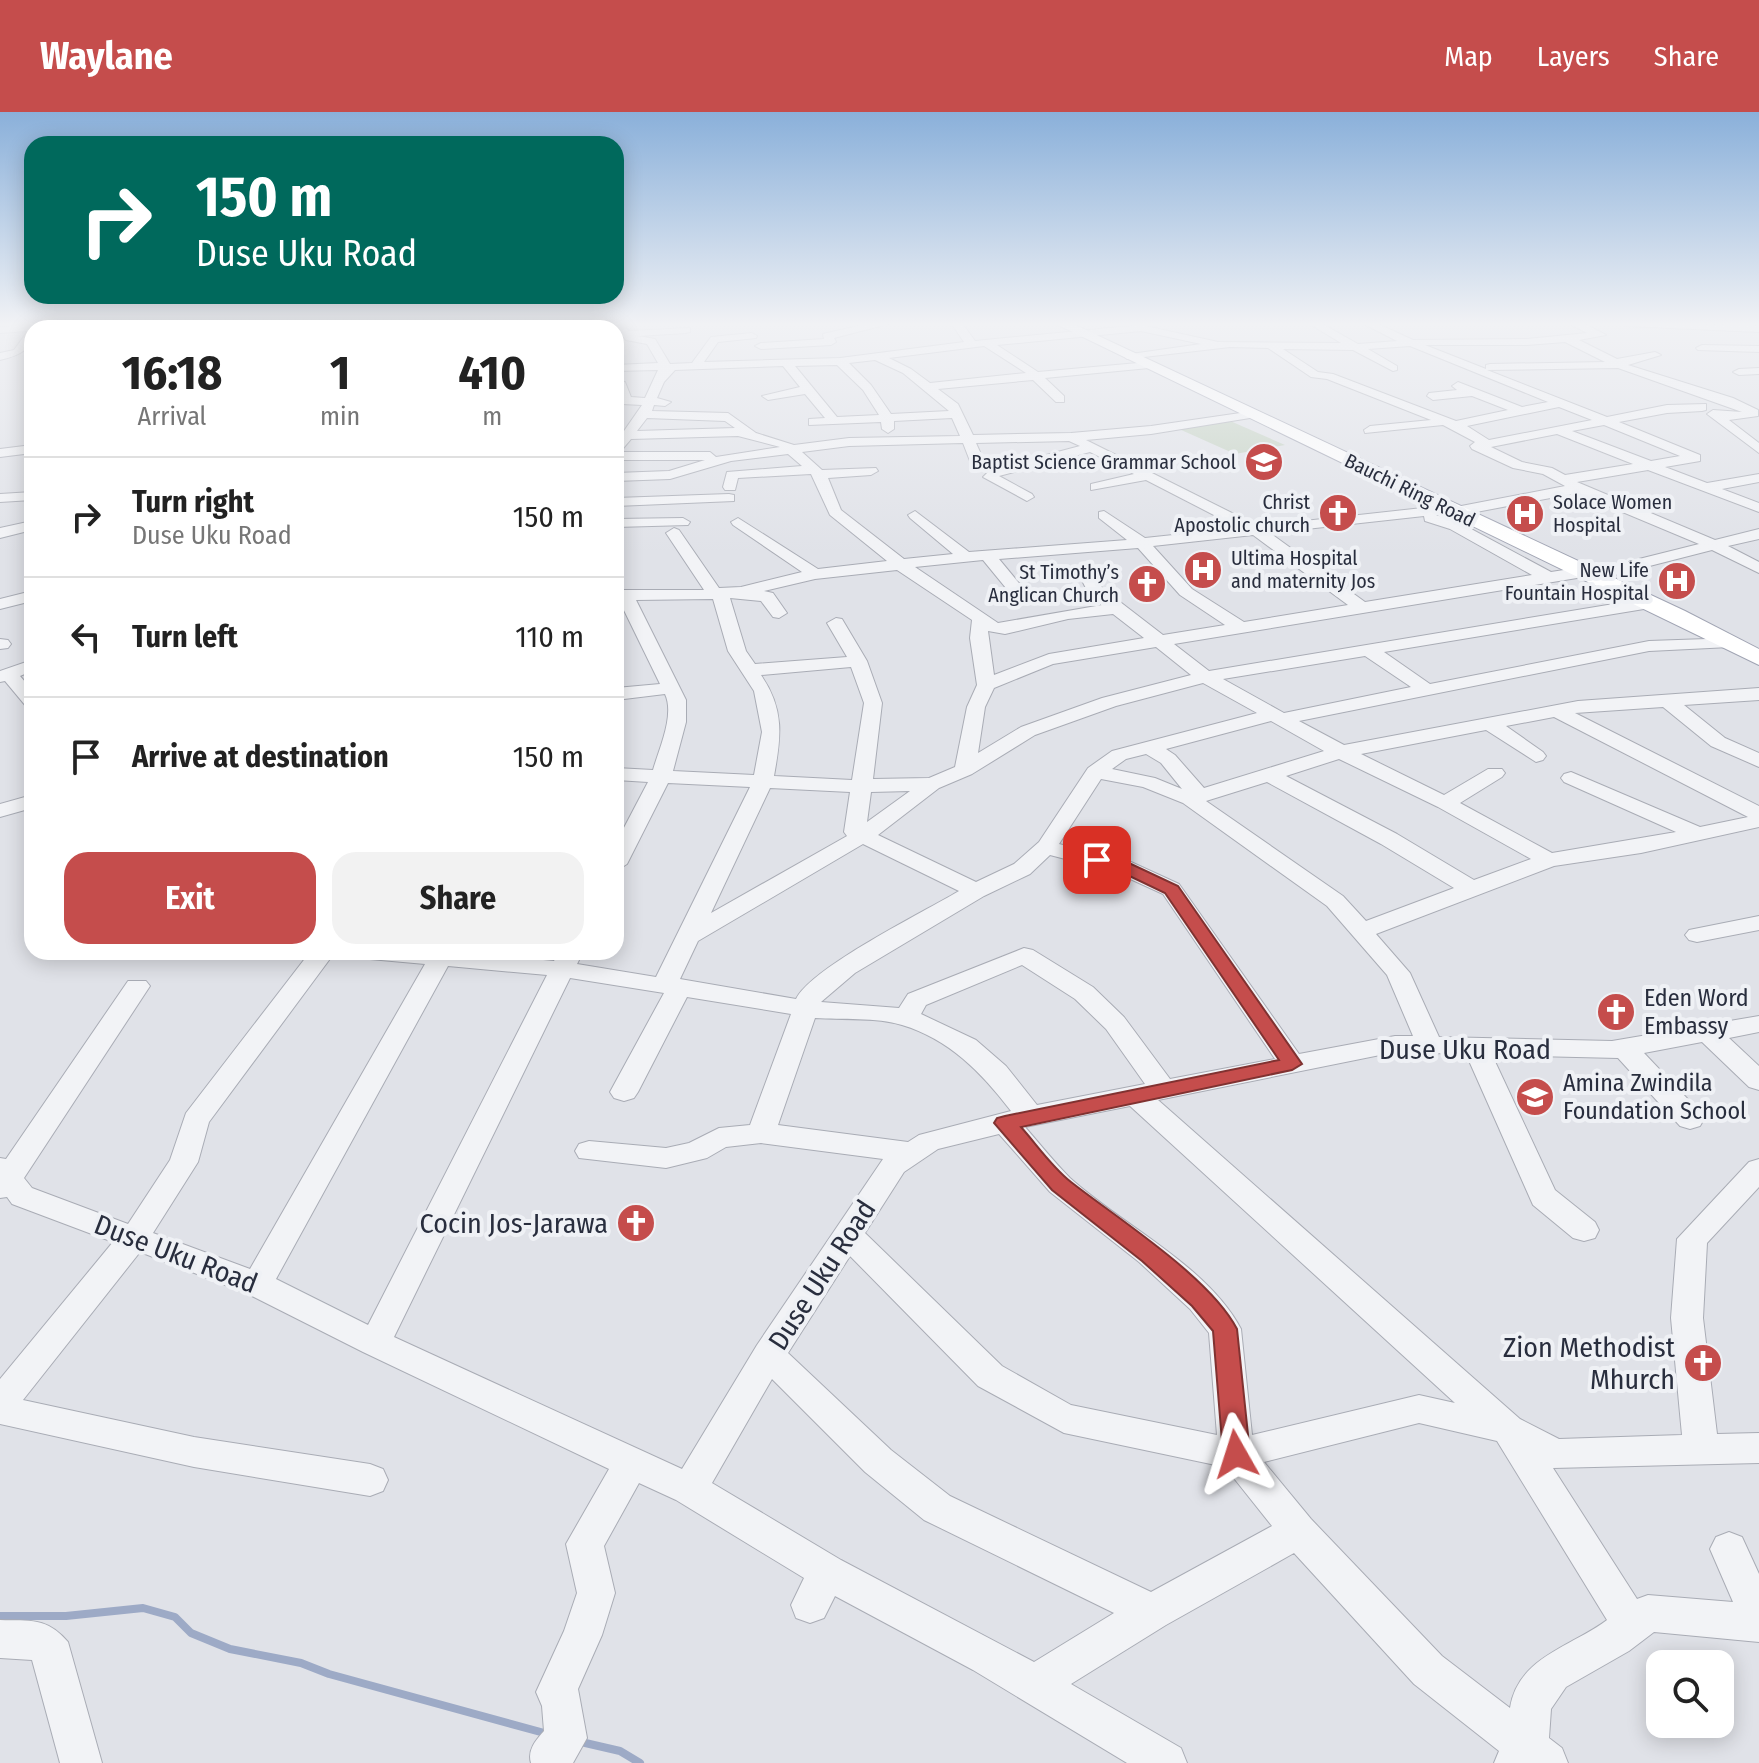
<!DOCTYPE html>
<meta charset="utf-8">
<style>
body{margin:0;font-family:"Fira Sans Condensed",sans-serif;background:#f2f2f2;color:#222;height:100vh;display:flex;flex-direction:column;font-size:30px;white-space:nowrap}
*{box-sizing:border-box;margin:0}
p{font-size:26px;color:#767676}
.icon{flex:none;width:44px;height:44px;fill:none;stroke:currentColor;stroke-width:2;stroke-linecap:round;stroke-linejoin:round}
.map{position:relative;flex:1;overflow:hidden}
.panel{position:absolute;left:24px;top:208px;width:600px;height:640px;display:flex;flex-direction:column;background:#fff;border-radius:24px;box-shadow:0 4px 20px #0003}
.panel>*{flex:none}
.guide{position:absolute;left:24px;top:24px;width:600px;height:168px;border-radius:24px;box-shadow:0 4px 20px #0003;background:#00695c;color:#fff;overflow:hidden}
.controls{position:absolute;left:1646px;top:1538px;display:grid;gap:16px}
.controls a{display:grid;place-items:center;width:88px;height:88px;border-radius:16px;background:#fff;box-shadow:0 4px 20px #0003;font-size:40px}
.pin{position:absolute;display:grid;place-items:center;width:68px;height:68px;color:#fff;margin:-34px;border-radius:16px;box-shadow:0 4px 12px #0006}
.me{position:absolute;width:88px;margin:-44px;rotate:354deg;stroke-linejoin:round;filter:drop-shadow(0 0 6px #0008)}
.turn{display:flex;align-items:center;gap:28px;height:168px;padding:0 40px;font-size:36px}
.turn .icon{width:104px;height:104px;stroke-width:2.5}
.turn b{display:block;font-size:56px;line-height:68px}
.eta{display:flex;justify-content:space-evenly;align-items:center;height:136px;text-align:center}
.eta b{font-size:48px;font-weight:700;line-height:56px}
.action{display:flex;gap:16px;margin-top:auto;padding:16px 40px}
.action a{flex:1;height:92px;border-radius:24px;background:#c54d4c;color:#fff;font-size:32px;font-weight:700;line-height:92px;text-align:center}
.action a+a{background:#f2f2f2;color:#222}
ul{padding:0;list-style:none}
li{display:flex;align-items:center;gap:24px;height:120px;padding:0 40px;border-top:2px solid #e0e0e0}
li div{flex:1}
li b{display:block;font-size:30px}
li em{font-style:normal}
header{display:flex;align-items:center;gap:48px;box-sizing:border-box;height:112px;padding:0 40px;background:#c54d4c;color:#fff}
header strong{font-size:38px}
nav{display:flex;gap:44px;margin-inline-start:auto;font-size:28px}
.map>svg:first-child{display:block}
.green{fill:#c3d1c1}
.lines{fill:none;stroke-linecap:round;stroke-linejoin:round}
.stream{stroke:#9daac6;stroke-width:8}
.minor-casing{stroke:#a9acb5;stroke-width:2}
.major-casing{stroke:#a0a4b3;stroke-width:2}
.minor{fill:#f2f3f6;fill-rule:evenodd}
.major{fill:#fff;fill-rule:evenodd}
.route{fill:#c54d4c;stroke:#803231;stroke-width:2}
.labels{text-anchor:middle;dominant-baseline:central;stroke-width:8;stroke-linejoin:round;paint-order:stroke}
.far-poi-label{font-size:20px;fill:#292e3e;stroke:#eff1f5;text-anchor:end}
.far-street-label{font-size:20px;fill:#292e3e;stroke:#eff1f5}
.poi-label{font-size:24px;fill:#292e3e;stroke:#eff1f5;text-anchor:start}
.near-street-label{font-size:28px;fill:#292e3e;stroke:#eff1f5}
.near-poi-label{font-size:28px;fill:#292e3e;stroke:#eff1f5;text-anchor:end}
</style>
<header>
<strong>Waylane</strong>
<nav><a>Map</a><a>Layers</a><a>Share</a></nav>
</header>
<div class="map">
<svg width="1759" height="1651" viewBox="0 0 1759 1651">
<rect width="100%" height="100%" fill="#e0e2e8"/>
<!-- green -->
<path class="green" d="M1228 308 1285 333 1235 342 1179 317Z"/>
<g class="lines">
<!-- stream -->
<path class="stream" d="M0 1504H66L143 1496 175 1505 191 1521 230 1537 301 1551 329 1562 548 1622
M581 1630 620 1639 640 1651"/>
<defs>
<path id="minor" d="M106 211H116L115 216H105Z
M158 211H170L175 216H163Z
M192 211H217L202 216H179Z
M294 211H304L303 216H293Z
M394 211H404L406 216H396Z
M486 211H517L486 215Z
M559 211H570L574 216H563Z
M612 211H623L628 219 690 216V220L686 221 638 224 655 227 670 252 692 251 711 225 752 221 757 224 756 226 718 230 704 250 840 246 964 230 951 211H962L975 229 1141 213 1218 230 1341 231 1308 211H1321L1358 232 1397 229 1362 211H1376L1413 228 1527 227 1587 221 1568 211H1583L1606 223 1579 228 1617 247 1655 240 1661 243 1628 253 1733 286 1758 298V304L1729 308 1759 331V341L1707 302 1713 298 1742 300 1618 256 1487 258 1607 305 1667 293 1706 292V298L1702 299 1667 301 1619 310 1700 343V349L1665 355 1707 371 1759 362V370L1722 377 1759 391V400L1648 358 1577 370 1715 428 1759 417V427L1728 434 1759 450V461L1712 438 1591 469 1583 465 1174 532 1209 559 1650 486 1658 491 1650 496 1384 540 1430 572 1649 529 1736 526 1739 530 1730 535 1649 539 1299 609 1344 633 1578 589 1759 576V588L1684 593 1725 626 1759 641V655L1711 634 1663 595 1575 601 1759 694V715L1641 741 1554 754 1376 822 1410 861 1439 925 1612 929 1759 904V920L1729 926 1759 954V978L1749 975 1702 930 1644 941 1700 1000 1704 1007 1700 1014 1690 1017 1680 1014 1618 946 1492 943 1555 1078 1595 1110 1599 1118 1595 1126 1584 1129 1573 1126 1533 1093 1466 942 1395 940 1158 988 1520 1307 1559 1327 1682 1323 1671 1206 1677 1127 1749 1050 1759 1047V1075L1707 1131 1703 1206 1717 1322 1759 1321V1351L1553 1356 1637 1487 1648 1483 1733 1490 1710 1437 1716 1425 1729 1420 1742 1425 1759 1462V1530L1654 1520 1629 1539 1566 1575 1551 1597 1549 1626 1562 1636 1568 1651H1494L1499 1639 1414 1572 1294 1441 1166 1513 1071 1572 1181 1636 1187 1651H1127L973 1558 835 1484 824 1506 810 1511 796 1506 791 1493 804 1466 676 1388 639 1371 604 1434 615 1481 602 1523 578 1577 587 1626 573 1651H531C527 1638 536 1628 544 1619L542 1594 536 1580 564 1519 577 1481 566 1432 609 1357 363 1240 246 1181 140 1140 23 1288 194 1325 370 1352 383 1357 388 1368 383 1379 370 1384 194 1355 0 1312V1267L113 1130 12 1092 7 1085 0 1086V1046L6 1047 128 869H146L150 874 24 1066 32 1076 128 1112 170 1048 186 1001 310 840H335L209 1010 198 1050 153 1121 250 1157 425 852 370 847 361 845 358 840H456L554 849 559 840H583L577 852 656 865 750 675 668 671 627 752 616 759V731L648 670 616 668V656L653 658C659 637 675 603 665 582L616 588V576L660 572 619 488H616V478H704L666 421 674 416 679 418 719 476 741 475 802 460 733 413 731 410 738 406 818 457 887 449 830 403 811 362 738 366 735 378H725L723 375 727 360 802 354 788 342 731 349 670 367 616 369V361L669 359 705 348H616V320L624 319 642 293 622 292 616 272 625 270 631 285 645 286 658 258 616 259V253L658 251 647 232 626 228 616 216H612ZM1141 219 1201 232 1131 242 1125 245 1127 247 1230 235 1268 236 1311 265 1327 267 1431 308 1370 314 1364 318 1365 321 1443 313 1475 330 1470 334 1472 337 1513 356 1543 362 1565 374 1456 395 1450 393 1258 414 1086 328 1151 322 1250 306 1256 302 1254 299 1151 314 1071 321 973 323 958 292 938 277 1033 268 1056 290H1064V284L1045 266 1149 256 1155 253 1149 250 1038 260 997 233ZM1565 230 1605 250 1490 252 1486 253V257L1425 233H1527ZM984 234 1026 261 930 271 911 257 889 246ZM1410 234 1548 290 1522 295 1458 270 1452 274 1457 278 1429 281 1427 284 1433 288 1472 284 1508 298 1456 309 1333 262 1318 260 1283 237 1353 238 1393 259 1397 258V254L1368 237ZM875 248 903 261 949 299 891 302 871 273 849 251ZM837 253 863 278 879 303 837 305 795 254ZM783 254 800 275 762 284 768 288 805 282 825 306 809 307V313L881 310 882 317 888 321 894 317V309L952 306 960 324 849 326 794 333 756 321 728 301 652 299 654 293 665 294 671 290 657 286 664 270 675 258ZM1559 295 1592 308 1489 328 1467 314ZM647 306 725 309 735 316 637 319ZM1604 313 1680 344 1651 349 1572 319ZM1557 322 1633 352 1565 363 1552 356 1522 350 1491 335ZM738 324 780 335 716 345 710 340H620L631 327ZM1069 329 1080 334 990 358 983 365 1027 389 1034 385 1032 382 999 364 1090 340 1134 362 1091 372V378L1146 368 1239 416 1145 426 1104 399 1099 400V406L1127 428 969 440 915 399 908 403 910 406 953 442 904 447 841 398 828 366 871 363 878 359 876 356 822 358 802 340 849 334 963 331 970 349 977 353 984 349 976 331ZM1577 381 1699 432 1591 459 1583 455 1551 460 1460 411 1436 403 1449 402 1455 404ZM1424 404 1425 409 1450 417 1532 463 1365 490 1270 421ZM1253 423 1348 493 1244 510 1192 477 1153 434ZM1138 436 1180 483 1225 513 1163 523 1102 476 1092 458 1086 456 1078 461 1089 482 1102 493 998 511 915 455 983 448 1019 492 1025 493 1033 488 999 447ZM897 458 972 508 970 526 977 573 967 595 955 655 929 666 873 667 882 591 867 549 842 507 836 506 827 511 847 545 755 552 746 539 730 486 761 489 773 505 779 506 787 501 773 481 764 479 815 467ZM713 487 728 539 754 579 762 620 754 663 673 659 686 610V588L636 488ZM1113 502 1144 526 1049 542 994 563 988 519 1005 522 1068 507ZM1156 535 1191 563 1102 586 1021 615 978 641 985 595 994 576 1053 552ZM1365 544 1411 575 1284 601 1223 567ZM851 555 864 591 852 668 774 664C781 625 785 598 761 563ZM1203 571 1257 601 1112 639 1088 656 1039 730 1014 752 976 770 878 723 939 676 972 662 1035 623 1116 594ZM1554 605 1748 705 1700 715 1571 660 1564 662 1561 666 1564 670 1676 720 1552 741 1460 691 1502 665 1505 661 1502 657H1488L1444 683 1361 642 1486 618 1536 650 1543 648 1546 644 1543 640 1506 614ZM1271 609 1324 639 1204 676 1175 643 1166 637ZM1146 642 1161 651 1182 677 1155 666 1112 657 1126 647ZM1339 647 1438 695 1531 747 1474 768 1397 722 1286 664ZM1101 667 1143 675 1183 691 1327 794 1387 863 1413 924H1395L1299 942 1179 772 1131 750 1059 732ZM1267 670 1381 732 1454 776 1366 809 1343 784 1206 689ZM770 676 850 680 844 720 847 724 711 801ZM910 679 867 710 871 680ZM863 732 959 779C924 800 812 855 796 887L680 867 698 829ZM1050 743 1115 760 1163 782 1275 947 1170 967 1124 905 1093 875 1033 838 1024 836 908 882 899 896 821 890 855 861 984 784 1030 762ZM1022 853 1075 887 1106 917 1145 972 1037 993 1006 954 976 928 921 902 926 893ZM448 854 547 863 368 1213 276 1167ZM570 866 664 881 610 980 614 986 624 989 634 986 638 980 687 885 791 902 750 1013 719 1016 689 1031 666 1036 589 1029 579 1032 575 1039 579 1046 666 1056 707 1046 726 1035 761 1031 883 1047 757 1233 682 1357 394 1225ZM815 906C842 908 876 905 902 913 949 927 982 961 1011 999L919 1023 908 1030 778 1013ZM1130 994 1455 1291 1419 1283 1252 1323 1241 1217C1208 1154 1122 1113 1070 1066 1054 1050 1040 1032 1025 1015ZM999 1022 1050 1080 1139 1150 1190 1197 1209 1221 1217 1323 1071 1293 1002 1254 865 1121 904 1060 938 1037ZM850 1144 978 1274 1064 1321 1225 1355 1272 1414 1151 1480 950 1384 891 1338 788 1241ZM772 1267 865 1360 924 1408 1114 1501 1034 1550 841 1448 712 1371ZM1419 1311 1497 1329 1607 1508C1571 1535 1518 1545 1510 1596L1442 1544 1311 1407 1264 1350Z
M871 211H892L834 226 836 230 831 233 761 237 755 234 761 231 824 227 823 222Z
M1622 211 1759 214V220L1627 214Z
M36 212 41 215 32 216C32 239 20 243 0 248V241L14 238 28 219 0 221V215Z
M461 213 475 216H456Z
M1702 233 1759 234V240L1698 238 1696 236Z
M1759 256V262L1739 263 1733 260 1739 257Z
M32 333V341L0 345V337Z
M32 380V388L0 390V382Z
M729 382 734 383V389L616 394V386Z
M683 406 690 410 688 413 616 415V407Z
M32 409V418L0 426V416Z
M32 479V489L0 497V487Z
M0 527 8 528 11 532 8 536 0 537Z
M32 548V559L20 564 32 578V595L25 593 5 569 0 570V559Z
M32 683V696L0 705V692Z
M1759 804V818L1697 830 1689 828 1685 823 1689 818Z
M0 1508C30 1509 47 1505 68 1530L102 1651H60L32 1548 0 1546Z"/>
<path id="major" d="M1054 211H1071L1685 499 1759 537V553Z"/>
</defs>
<!-- minor casing -->
<use href="#minor" class="minor-casing"/>
<!-- major casing -->
<use href="#major" class="major-casing"/>
<!-- minor -->
<use href="#minor" class="minor"/>
<!-- major -->
<use href="#major" class="major"/>
</g>
<!-- sky -->
<linearGradient id="sky" x2="0" y2="1"><stop stop-color="#8ab0da"/><stop offset="0.48" stop-color="#f1f2f5"/><stop offset="1" stop-color="#f1f2f5" stop-opacity="0"/></linearGradient>
<rect width="1759" height="442" fill="url(#sky)"/>
<!-- route -->
<path class="route" d="M1097 743 1129 751 1178 774 1302 952 1292 958 1021 1015C1037 1033 1052 1055 1071 1070 1118 1107 1210 1165 1237 1217L1250 1342 1246 1350 1236 1353 1227 1350 1223 1342 1213 1219 1192 1194 1142 1149 1052 1078 994 1011 997 1006 1005 1004 1279 948 1165 781 1117 758 1091 752 1088 748Z"/>
<!-- icons -->
<defs>
<symbol id="school-disc" viewBox="-11 -11 22 22"><circle r="9.5" fill="#c54d4c" stroke="#eff1f5"/><path d="M0-5L7-2L0 1L-7-2ZM-4 1L0 2.5L4 1V4Q0 6-4 4Z" fill="#fff"/></symbol>
<symbol id="church-disc" viewBox="-11 -11 22 22"><circle r="9.5" fill="#c54d4c" stroke="#eff1f5"/><path d="M-1.2-6h2.4v3.5h3.3v2.4h-3.3V6h-2.4V-.1h-3.3v-2.4h3.3Z" fill="#fff"/></symbol>
<symbol id="hospital-disc" viewBox="-11 -11 22 22"><circle r="9.5" fill="#c54d4c" stroke="#eff1f5"/><path d="M-5-5h3v3.5h4V-5h3V5h-3V1.5h-4V5h-3Z" fill="#fff"/></symbol>
</defs>
<g fill-rule="evenodd">
<use href="#school-disc" x="1242" y="328" width="44" height="44"/>
<use href="#church-disc" x="1316" y="379" width="44" height="44"/>
<use href="#hospital-disc" x="1503" y="380" width="44" height="44"/>
<use href="#hospital-disc" x="1181" y="436" width="44" height="44"/>
<use href="#hospital-disc" x="1655" y="447" width="44" height="44"/>
<use href="#church-disc" x="1125" y="450" width="44" height="44"/>
<use href="#church-disc" x="1594" y="878" width="44" height="44"/>
<use href="#school-disc" x="1513" y="963" width="44" height="44"/>
<use href="#church-disc" x="614" y="1089" width="44" height="44"/>
<use href="#church-disc" x="1681" y="1229" width="44" height="44"/>
</g>
<g class="labels">
<!-- far-poi labels -->
<g class="far-poi-label">
<text x="1236" y="350">Baptist Science Grammar School</text>
<text x="1310" y="390">Christ<tspan x="1310" dy="23">Apostolic church</tspan></text>
<text x="1553" y="390" text-anchor="start">Solace Women<tspan x="1553" dy="23">Hospital</tspan></text>
<text x="1231" y="446" text-anchor="start">Ultima Hospital<tspan x="1231" dy="23">and maternity Jos</tspan></text>
<text x="1649" y="458">New Life<tspan x="1649" dy="23">Fountain Hospital</tspan></text>
<text x="1119" y="460">St Timothy’s<tspan x="1119" dy="23">Anglican Church</tspan></text>
</g>
<!-- far-street labels -->
<g class="far-street-label">
<text transform="translate(1410 378) rotate(26)">Bauchi Ring Road</text>
</g>
<!-- poi labels -->
<g class="poi-label">
<text x="1644" y="886">Eden Word<tspan x="1644" dy="28">Embassy</tspan></text>
<text x="1563" y="971">Amina Zwindila<tspan x="1563" dy="28">Foundation School</tspan></text>
</g>
<!-- near-street labels -->
<g class="near-street-label">
<text x="1465" y="937">Duse Uku Road</text>
<text transform="translate(176 1142) rotate(21)">Duse Uku Road</text>
<text transform="translate(822 1163) rotate(-57)">Duse Uku Road</text>
</g>
<!-- near-poi labels -->
<g class="near-poi-label">
<text x="608" y="1111">Cocin Jos-Jarawa</text>
<text x="1675" y="1235">Zion Methodist<tspan x="1675" dy="32">Mhurch</tspan></text>
</g>
</g>
</svg>
<div class="controls">
<a><svg class="icon" aria-label="search" viewBox="0 0 24 24"><circle cx="10" cy="10" r="6"/><path d="M15 15l6 6"/></svg></a>
</div>
<div class="pin" style="left:1097px;top:748px;background:#d93025"><svg class="icon" aria-label="arrive" viewBox="0 0 24 24"><path d="M6 21V4h12l-3 4 3 4H6"/></svg></div>
<svg class="me" style="left:1236px;top:1342px" viewBox="-20 -20 40 40"><path d="M0-17L14 15 0 8-14 15z" fill="#c54d4c" stroke="#fff" stroke-width="4"/></svg>
<div class="guide">
<div class="turn"><svg class="icon" aria-label="right" viewBox="0 0 24 24"><path d="M7 20v-9h11M14 6l5 5-5 5"/></svg><div><b>150 m</b>Duse Uku Road</div></div>
</div>
<section class="panel">
<div class="eta">
<div><b>16:18</b><p>Arrival</p></div>
<div><b>1</b><p>min</p></div>
<div><b>410</b><p>m</p></div>
</div>
<ul>
<li><svg class="icon" aria-label="right" viewBox="0 0 24 24"><path d="M7 20v-9h11M14 6l5 5-5 5"/></svg><div><b>Turn right</b><p>Duse Uku Road</p></div><em>150 m</em></li>
<li><svg class="icon" aria-label="left" viewBox="0 0 24 24"><path d="M17 20v-9H6M10 6l-5 5 5 5"/></svg><div><b>Turn left</b></div><em>110 m</em></li>
<li><svg class="icon" aria-label="arrive" viewBox="0 0 24 24"><path d="M6 21V4h12l-3 4 3 4H6"/></svg><div><b>Arrive at destination</b></div><em>150 m</em></li>
</ul>
<div class="action"><a>Exit</a><a>Share</a></div>
</section>
</div>
